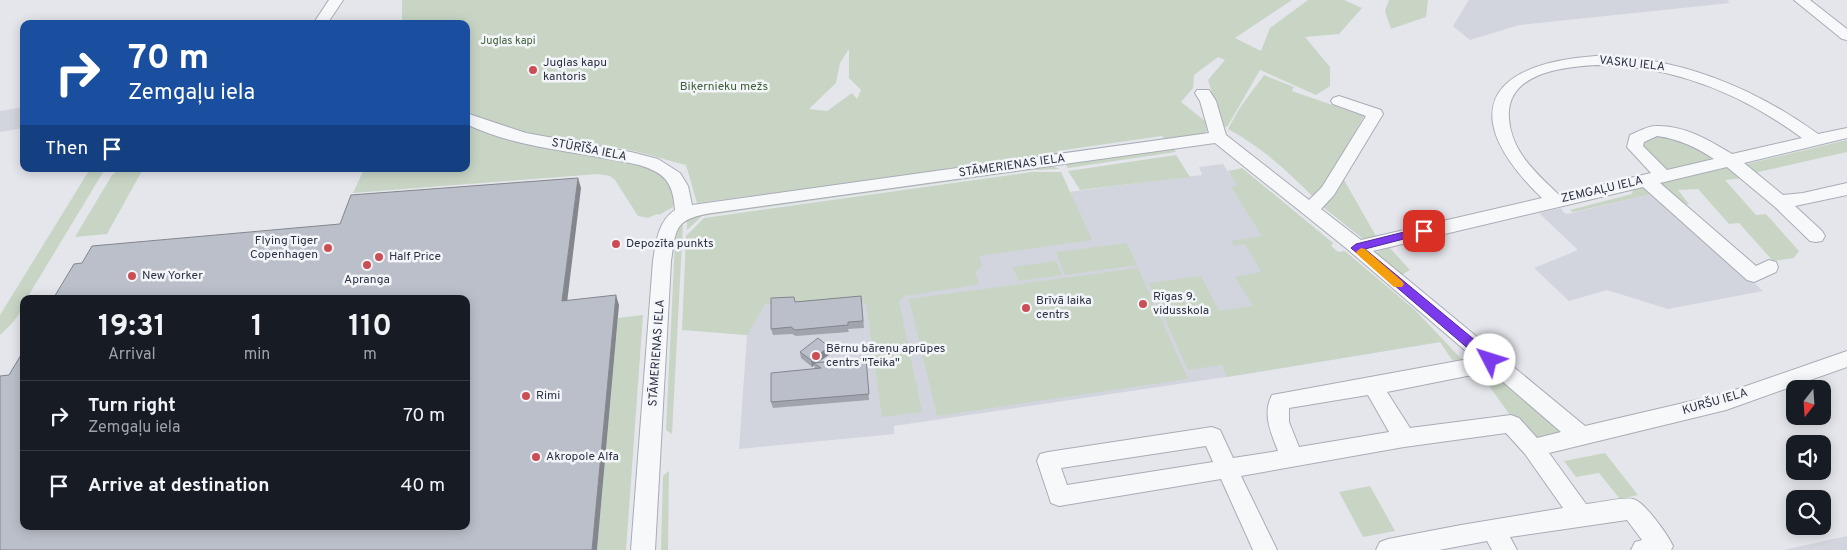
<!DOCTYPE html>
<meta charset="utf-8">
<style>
body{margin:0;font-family:Overpass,sans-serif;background:#242831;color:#f1f3f6;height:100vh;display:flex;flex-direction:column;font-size:19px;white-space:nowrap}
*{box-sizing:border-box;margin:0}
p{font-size:16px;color:#9ea1a6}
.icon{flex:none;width:28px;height:28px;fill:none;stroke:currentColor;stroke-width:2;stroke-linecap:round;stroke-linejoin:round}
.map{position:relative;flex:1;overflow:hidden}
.details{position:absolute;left:20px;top:295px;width:450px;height:235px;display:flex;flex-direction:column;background:#171b24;border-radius:10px;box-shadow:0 2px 12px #0003}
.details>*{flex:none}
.guide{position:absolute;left:20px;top:20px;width:450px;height:152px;border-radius:10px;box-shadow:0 2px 12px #0003;background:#1a4fa0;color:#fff;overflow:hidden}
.needle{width:32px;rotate:197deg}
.tools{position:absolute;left:1786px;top:380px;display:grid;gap:10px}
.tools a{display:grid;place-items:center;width:45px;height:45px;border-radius:10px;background:#171b24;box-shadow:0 2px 12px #0003;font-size:25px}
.pin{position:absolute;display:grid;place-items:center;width:42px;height:42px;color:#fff;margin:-21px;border-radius:10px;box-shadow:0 2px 8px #0006}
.me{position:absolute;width:55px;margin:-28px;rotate:310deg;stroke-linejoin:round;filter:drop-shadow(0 0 4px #0008)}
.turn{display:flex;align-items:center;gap:18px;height:105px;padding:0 25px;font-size:22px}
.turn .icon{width:65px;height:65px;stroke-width:2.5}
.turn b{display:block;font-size:35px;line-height:42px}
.then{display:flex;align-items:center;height:48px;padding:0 25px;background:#0003;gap:10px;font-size:19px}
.eta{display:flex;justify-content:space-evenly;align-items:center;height:85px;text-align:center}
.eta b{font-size:30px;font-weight:700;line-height:35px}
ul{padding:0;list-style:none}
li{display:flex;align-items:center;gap:15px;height:70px;padding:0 25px;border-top:1px solid #363941}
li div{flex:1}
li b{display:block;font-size:19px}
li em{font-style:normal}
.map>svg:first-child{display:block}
.built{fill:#d2d5dd}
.green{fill:#c8d5c5;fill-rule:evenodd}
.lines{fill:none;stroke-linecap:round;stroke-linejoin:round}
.street-casing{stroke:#a9acb6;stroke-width:2}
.street{fill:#f7f8fa;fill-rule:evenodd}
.wall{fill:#a1a4ad}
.shaded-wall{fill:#83868d}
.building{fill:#bbbfc9;stroke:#83868d}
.route{fill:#7c3aed;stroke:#51269a}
.slow{fill:#f59e0b}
.poi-dot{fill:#cc4e55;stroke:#f4f5f9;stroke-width:2}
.labels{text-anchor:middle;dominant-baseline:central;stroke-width:5;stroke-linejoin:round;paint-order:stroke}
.far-park-label{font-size:11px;fill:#3d5f39;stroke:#f4f5f9}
.poi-label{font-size:12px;fill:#2c3244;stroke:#f4f5f9;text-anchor:start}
.street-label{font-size:12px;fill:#2c3244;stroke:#f4f5f9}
.park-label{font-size:12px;fill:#3d5f39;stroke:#f4f5f9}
</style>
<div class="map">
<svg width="1847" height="550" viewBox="0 0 1847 550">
<rect width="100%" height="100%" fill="#e4e6ec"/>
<!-- built -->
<path class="built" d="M1469 0H1727L1730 3 1519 25 1470 40 1453 26Z
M24 107V128L0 132V111Z
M1223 164 1233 179 1331 246 1415 314 1440 342 1246 374 894 426V434L739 449 747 335 689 330 1068 192 1202 175 1199 167Z
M1656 193 1763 291 1668 309 1607 290 1569 301 1534 268 1578 250 1539 213 1561 208 1563 212 1567 214Z
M1847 536V550H1784Z"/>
<!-- green -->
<path class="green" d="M402 0H1292L1235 38 1261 51 1270 28 1308 0H1344L1362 8 1339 34 1305 37 1330 67V86L1316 95 1260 70 1227 127 1222 126 1208 80 1225 60 1218 57 1194 75 1193 88 1181 102 1205 121 1207 131 1201 136 1166 141 1162 136 1057 151 1059 156 697 203 686 165C669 161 652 155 634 151 579 140 518 137 466 112V24H402ZM849 49V78L861 90 857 99 852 93 827 111 809 109 836 83 840 63Z
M1389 0H1428L1426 17 1391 29 1385 11Z
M1264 75 1294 87 1292 91 1364 116 1328 180 1314 198C1289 172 1260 146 1228 129L1239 109Z
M466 125C521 146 581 153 638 165 664 174 665 175 676 200L673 207 659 215 657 214 648 218 638 216 615 180 610 176 598 174 353 193 364 169H466Z
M1654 136C1677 136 1698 149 1718 158L1663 170 1639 148 1644 139Z
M1847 140V152L1754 173 1747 166V164Z
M1173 148 1176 152 1068 168 1066 165 1071 162Z
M1176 155 1190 177 1080 190 1068 171Z
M1049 165 1060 169 1032 170 702 216 687 230V219L693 214Z
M1730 167 1744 178 1725 180 1756 215 1766 214 1799 251 1794 258 1773 261 1739 223 1729 224 1698 189 1678 190 1689 204 1680 205 1661 187V183Z
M1242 168 1333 243 1331 246 1338 252 1345 251 1416 311 1465 363 1455 364 1440 342 1227 377 1222 365 1188 370 1149 283 1201 276 1219 311 1253 306 1235 277 1261 272 1245 244 1234 246 1231 241 1262 236 1231 187 1237 185 1228 171Z
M90 169H105L27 298 24 299C24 312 9 327 0 335V315Z
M119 169H143L107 234 75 237 112 175Z
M1032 172H1061L1092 240 979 256 982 266 975 272 979 284 905 296 899 301 922 412 882 417 866 303 765 304 747 335 682 330 686 236 704 218Z
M1343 178 1377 238 1367 242 1323 207Z
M1644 187 1652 194 1573 212 1570 210 1632 194 1633 190Z
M683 223 682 242 672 434 666 430 675 241 679 228Z
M1127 243 1137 265 1065 275 1056 252Z
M1391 246 1390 248 1410 270 1401 275 1375 253Z
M1056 261 1062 275 1018 281 1013 267Z
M1138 268 1188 379 937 416 909 299Z
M643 315 626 550H597L618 318Z
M1480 369H1491L1560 425V433L1536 443 1514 415H1510L1479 372Z
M1605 453 1638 495 1620 499 1599 473 1576 477 1564 461Z
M669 471 668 550H661L663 476Z
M1370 486 1395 531 1363 537 1339 492Z"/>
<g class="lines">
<defs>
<path id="street" d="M329 0H343L327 24H313Z
M1794 0H1810L1847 29V40L1842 39Z
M1596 56C1677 56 1753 87 1818 134L1847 128V138L1744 163 1783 195 1803 193 1847 183V195L1795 206 1822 231 1825 236 1822 241 1816 242 1810 241 1775 207 1727 167 1660 183 1756 266 1769 260 1776 262 1778 267 1776 272 1754 282 1747 280 1643 187 1373 251 1585 426 1726 393 1847 351V367L1726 410 1549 453 1586 504C1599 503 1621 497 1633 499 1644 501 1668 535 1673 546L1671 550H1631L1635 542 1642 540 1627 520 1510 537 1517 550H1492L1487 541 1439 550H1376L1380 542 1388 539 1461 525 1563 508 1525 454 1506 433 1404 447 1241 476 1277 550H1253L1221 479 1059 506 1051 503 1037 461 1040 454 1048 452 1212 427 1220 430 1233 458 1278 451C1271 433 1262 414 1272 395L1474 358 1346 248 1215 143 712 213C675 219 676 227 671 261L655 550H631L653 261C656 243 658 221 675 210 673 182 665 173 639 165 581 151 521 150 466 124V113L526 133 631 152 658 159 680 173 688 186 692 205 1209 133 1200 101 1195 93 1197 90H1209L1216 101 1226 135 1309 200 1322 187 1366 116 1333 104 1331 101 1333 98 1339 96 1381 110 1383 114 1334 195 1321 209 1361 240 1542 198C1459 118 1482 64 1596 56ZM1596 65C1671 65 1741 93 1802 138L1732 154C1709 140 1684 125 1656 126 1647 126 1638 132 1630 135L1627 147 1651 173 1559 195C1546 182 1532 170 1522 155 1515 145 1510 131 1509 119 1505 73 1562 67 1596 65ZM1657 136C1679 139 1696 147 1714 159L1667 170 1643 146 1644 142ZM1488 369 1561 432 1537 438 1519 418 1511 415 1410 428 1387 392 1472 375ZM1368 395 1389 432 1299 447 1289 422V408ZM1206 446 1213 462 1067 485 1061 468Z"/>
</defs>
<!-- street casing -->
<use href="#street" class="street-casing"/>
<!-- street -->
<use href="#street" class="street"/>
</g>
<!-- wall -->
<path class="wall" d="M861 296 864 328 848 329 849 332 796 336 792 334 773 335 771 329 795 302Z
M800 352 830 354 818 362 866 358 869 400 773 408 771 402 815 369 814 365 812 367 801 358Z"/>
<!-- shaded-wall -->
<path class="shaded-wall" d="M578 178 581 188 566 311 562 301Z
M616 295 619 305 597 550H592Z
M829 347 830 354 816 364 814 363V365L812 367 811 360Z"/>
<!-- building -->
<path class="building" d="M578 178 562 301 616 295 592 550H0V376L9 375 24 350V526H466V299H53L74 264 82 263 92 246 340 224 351 195Z
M861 296 863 321 848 322V325L795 330 791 327 771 329V298L794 297 795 302Z
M818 338 829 347 811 360 800 352Z
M866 358 869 394 771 402V373L821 368 814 363Z"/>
<!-- route -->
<path class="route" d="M1424 227 1429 231 1427 233 1365 249 1494 356 1496 360 1494 363H1485L1351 248 1356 244Z"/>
<!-- slow -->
<path class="slow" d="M1361 248 1365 249 1402 281 1404 284 1402 287H1394L1358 255 1356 252Z"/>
<!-- markers -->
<g class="poi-dot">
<circle cx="533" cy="70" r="5"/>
<circle cx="616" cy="244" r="5"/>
<circle cx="328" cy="248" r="5"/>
<circle cx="379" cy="257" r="5"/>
<circle cx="367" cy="265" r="5"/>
<circle cx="132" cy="276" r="5"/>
<circle cx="1143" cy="304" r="5"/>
<circle cx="1026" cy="308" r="5"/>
<circle cx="816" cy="356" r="5"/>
<circle cx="526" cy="396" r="5"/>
<circle cx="536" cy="457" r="5"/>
</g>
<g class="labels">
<!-- far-park labels -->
<g class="far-park-label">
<text x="508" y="41">Juglas kapi</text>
</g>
<!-- poi labels -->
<g class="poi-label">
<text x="543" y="63">Juglas kapu<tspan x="543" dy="14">kantoris</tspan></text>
<text x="318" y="241" text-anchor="end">Flying Tiger<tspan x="318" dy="14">Copenhagen</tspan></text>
<text x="626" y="244">Depozīta punkts</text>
<text x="389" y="257">Half Price</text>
<text x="142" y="276">New Yorker</text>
<text x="367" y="280" text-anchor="middle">Apranga</text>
<text x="1153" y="297">Rīgas 9.<tspan x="1153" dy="14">vidusskola</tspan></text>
<text x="1036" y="301">Brīvā laika<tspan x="1036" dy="14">centrs</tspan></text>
<text x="826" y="349">Bērnu bāreņu aprūpes<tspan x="826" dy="14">centrs "Teika"</tspan></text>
<text x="536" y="396">Rimi</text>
<text x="546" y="457">Akropole Alfa</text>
</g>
<!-- street labels -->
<g class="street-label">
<text transform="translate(1632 64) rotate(6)">VASKU IELA</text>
<text transform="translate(589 150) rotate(11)">STŪRĪŠA IELA</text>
<text transform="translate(1012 166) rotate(-8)">STĀMERIENAS IELA</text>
<text transform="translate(1602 190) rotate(-13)">ZEMGAĻU IELA</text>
<text transform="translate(657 353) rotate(-86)">STĀMERIENAS IELA</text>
<text transform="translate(1715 402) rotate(-16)">KURŠU IELA</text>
</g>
<!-- park labels -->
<g class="park-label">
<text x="724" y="87">Biķernieku mežs</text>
</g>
</g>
</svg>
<div class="tools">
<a><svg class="needle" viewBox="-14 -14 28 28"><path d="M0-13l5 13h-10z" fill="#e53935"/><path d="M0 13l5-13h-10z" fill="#9ea1a6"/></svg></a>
<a><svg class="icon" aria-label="sound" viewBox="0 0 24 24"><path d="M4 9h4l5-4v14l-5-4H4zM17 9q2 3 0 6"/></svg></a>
<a><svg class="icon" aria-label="search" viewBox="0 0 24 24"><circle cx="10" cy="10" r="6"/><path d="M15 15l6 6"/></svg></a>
</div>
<div class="pin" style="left:1424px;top:231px;background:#d93025"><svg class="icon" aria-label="arrive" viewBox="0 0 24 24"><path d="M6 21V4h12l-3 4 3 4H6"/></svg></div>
<svg class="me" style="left:1490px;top:360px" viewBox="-20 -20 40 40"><circle r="19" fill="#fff"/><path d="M0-13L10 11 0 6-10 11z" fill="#7c3aed"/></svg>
<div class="guide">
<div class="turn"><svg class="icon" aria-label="right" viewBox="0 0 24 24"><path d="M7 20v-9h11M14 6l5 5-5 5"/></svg><div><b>70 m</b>Zemgaļu iela</div></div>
<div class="then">Then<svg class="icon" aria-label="arrive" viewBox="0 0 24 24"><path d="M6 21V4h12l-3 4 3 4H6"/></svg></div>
</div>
<section class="details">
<div class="eta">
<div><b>19:31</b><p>Arrival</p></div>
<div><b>1</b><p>min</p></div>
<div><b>110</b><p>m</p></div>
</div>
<ul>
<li><svg class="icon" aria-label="right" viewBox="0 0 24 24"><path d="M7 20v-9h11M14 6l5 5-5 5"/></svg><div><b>Turn right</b><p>Zemgaļu iela</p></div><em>70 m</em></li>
<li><svg class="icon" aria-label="arrive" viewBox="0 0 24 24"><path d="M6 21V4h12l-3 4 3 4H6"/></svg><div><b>Arrive at destination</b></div><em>40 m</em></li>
</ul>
</section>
</div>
